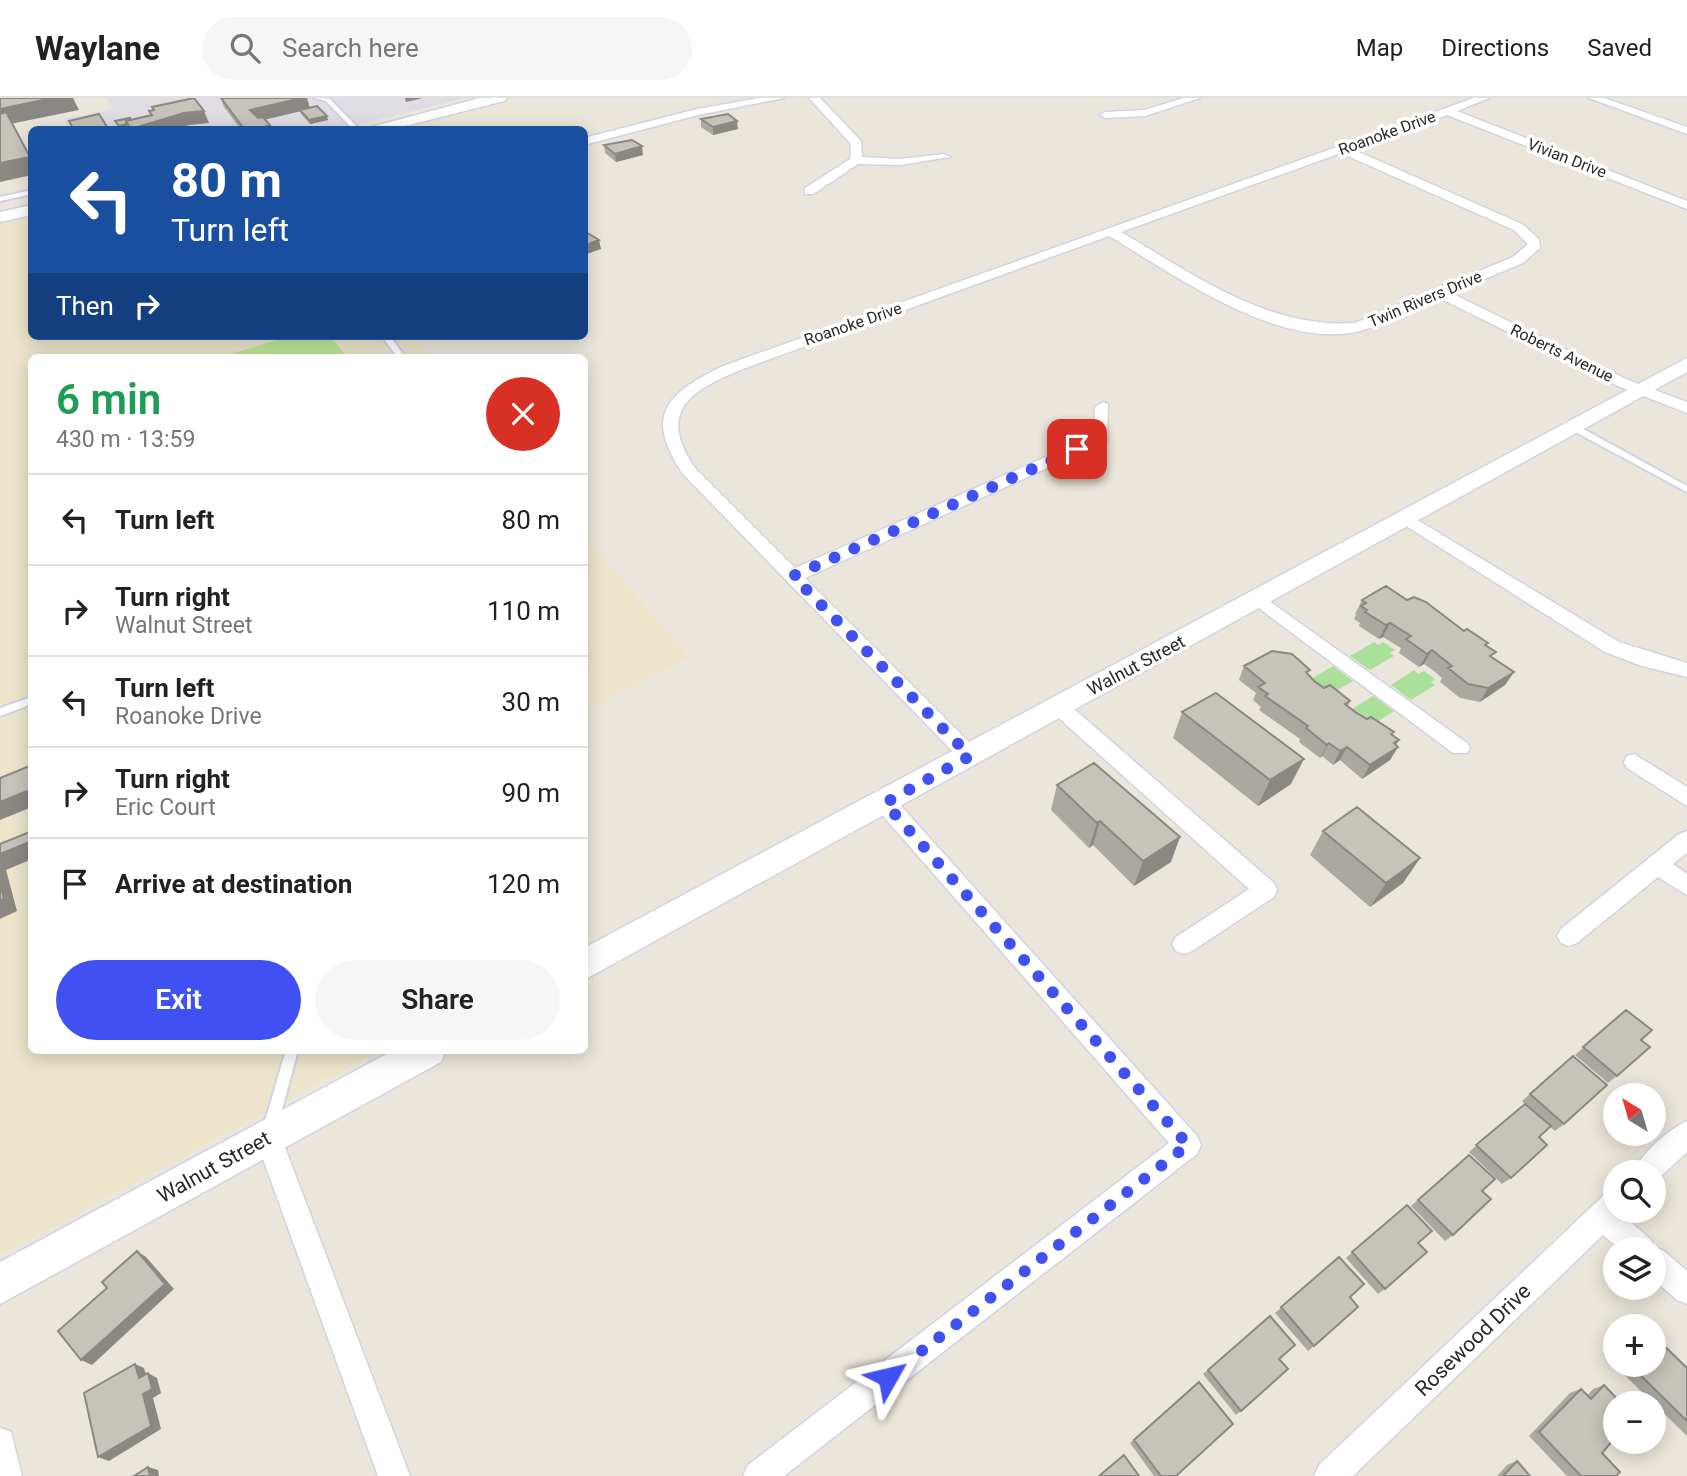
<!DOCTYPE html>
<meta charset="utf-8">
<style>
body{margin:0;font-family:Roboto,sans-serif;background:#f6f6f6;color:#222;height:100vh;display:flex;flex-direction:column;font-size:26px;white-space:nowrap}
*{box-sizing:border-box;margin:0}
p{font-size:23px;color:#767676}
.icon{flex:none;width:38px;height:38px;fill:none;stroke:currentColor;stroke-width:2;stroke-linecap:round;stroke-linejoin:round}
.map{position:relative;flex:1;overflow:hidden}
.side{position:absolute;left:28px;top:256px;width:560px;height:700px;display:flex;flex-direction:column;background:#fff;border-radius:10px;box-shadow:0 4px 18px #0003}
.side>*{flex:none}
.top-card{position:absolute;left:28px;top:28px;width:560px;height:214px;border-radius:10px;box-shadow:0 4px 18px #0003;background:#1a4fa0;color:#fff;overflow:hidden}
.needle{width:46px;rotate:323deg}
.fabs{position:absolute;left:1603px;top:985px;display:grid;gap:14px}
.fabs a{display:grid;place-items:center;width:63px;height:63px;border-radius:50%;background:#fff;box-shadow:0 4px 18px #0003;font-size:35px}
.pin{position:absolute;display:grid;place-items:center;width:60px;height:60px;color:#fff;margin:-30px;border-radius:14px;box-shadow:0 4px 10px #0006}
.me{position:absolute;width:77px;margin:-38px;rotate:53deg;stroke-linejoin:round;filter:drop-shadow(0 0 5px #0008)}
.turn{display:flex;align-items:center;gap:24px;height:147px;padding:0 28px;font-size:32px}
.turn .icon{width:91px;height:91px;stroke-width:2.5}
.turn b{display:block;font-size:49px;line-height:60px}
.then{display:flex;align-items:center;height:66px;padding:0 28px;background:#0003;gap:14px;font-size:26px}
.round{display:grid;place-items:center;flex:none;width:74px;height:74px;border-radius:37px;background:#f6f6f6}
.head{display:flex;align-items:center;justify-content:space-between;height:119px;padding:0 28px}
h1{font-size:42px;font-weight:600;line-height:52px;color:#1e9e55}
.action{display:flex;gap:14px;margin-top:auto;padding:14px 28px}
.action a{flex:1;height:80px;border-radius:42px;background:#4150f3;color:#fff;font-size:28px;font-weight:600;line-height:80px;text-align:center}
.action a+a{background:#f6f6f6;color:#222}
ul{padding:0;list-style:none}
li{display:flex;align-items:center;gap:21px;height:91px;padding:0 28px;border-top:2px solid #e0e0e0}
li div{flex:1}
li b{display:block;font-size:26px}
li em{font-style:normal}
header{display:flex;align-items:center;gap:42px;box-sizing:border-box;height:98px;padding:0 35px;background:#fff;border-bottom:2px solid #e0e0e0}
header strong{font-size:33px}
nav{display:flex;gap:38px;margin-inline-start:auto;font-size:24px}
.search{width:490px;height:63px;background:#f6f6f6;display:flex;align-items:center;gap:18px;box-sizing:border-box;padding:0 24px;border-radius:38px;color:#767676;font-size:26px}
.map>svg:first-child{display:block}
.industrial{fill:#dfdce3}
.education{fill:#ece5cb}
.green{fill:#aae09a}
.pitch{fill:#bce796}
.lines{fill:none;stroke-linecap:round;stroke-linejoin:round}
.lane-casing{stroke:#d1d2e2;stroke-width:4}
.street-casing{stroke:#d1d2e2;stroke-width:3}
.secondary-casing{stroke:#d1d2e2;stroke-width:3}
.lane{fill:#fff;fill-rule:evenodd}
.street{fill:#fff;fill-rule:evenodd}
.secondary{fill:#fff;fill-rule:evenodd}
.wall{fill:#aaa8a1}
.shaded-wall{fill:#8b8883}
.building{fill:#c6c3bb;stroke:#8b8883;stroke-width:2}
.route{stroke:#4150f3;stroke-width:12;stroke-dasharray:0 21.6}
.labels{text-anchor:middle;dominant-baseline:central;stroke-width:7;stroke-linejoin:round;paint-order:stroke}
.far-street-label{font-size:16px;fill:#292929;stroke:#fff}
.street-label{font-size:18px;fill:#292929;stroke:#fff}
.near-street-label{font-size:21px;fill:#292929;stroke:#fff}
</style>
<header>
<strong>Waylane</strong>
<div class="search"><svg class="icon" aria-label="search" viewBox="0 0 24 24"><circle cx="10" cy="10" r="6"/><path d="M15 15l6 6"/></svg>Search here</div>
<nav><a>Map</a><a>Directions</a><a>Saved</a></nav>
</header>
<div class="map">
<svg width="1687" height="1378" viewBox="0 0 1687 1378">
<rect width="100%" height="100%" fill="#ebe6db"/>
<!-- industrial -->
<path class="industrial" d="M106 0H465L337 32H70L64 21 114 11Z"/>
<!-- education -->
<path class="education" d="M31 118 32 238H413L431 259H32V952H381L0 1157V125Z
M584 437 690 560 585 614 584 613Z"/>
<!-- green -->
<path class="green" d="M1374 544 1378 547 1383 544 1395 552 1390 555 1394 558 1370 572 1350 558Z
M1333 568 1353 583 1329 597 1309 582Z
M1414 572 1418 576 1424 573 1435 581 1431 584 1435 587 1411 602 1391 587Z
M1373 598 1394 613 1369 629 1349 613Z"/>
<!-- pitch -->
<path class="pitch" d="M290 238H330L347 259H221Z"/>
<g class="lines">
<defs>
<path id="lane" d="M314 0 330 1 360 32H354L326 3Z
M32 92V96L0 103V99Z
M382 238H390L405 259H397Z
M1570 327H1576L1687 388V394L1570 331Z
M32 599V606L0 618V610Z
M286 952H298L277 1030 275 1034 270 1036 265 1034 263 1030Z"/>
<path id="street" d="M760 0H784L698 17 584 47V40L697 11Z
M809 0H820L861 43 862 59 900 61 944 56 950 59 900 67 858 66 813 96H805V90L850 61 851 46Z
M1184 0H1200L1145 18 1105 20 1100 17 1105 14 1144 12Z
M1474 0H1489L1457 13 1687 103V111L1447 17 1352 51 1522 126 1539 141 1540 150 1523 165 1451 195 1628 282 1687 304V315L1618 288 1439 200C1413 210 1387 226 1360 233 1279 253 1175 177 1109 138L751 268C697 289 653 309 695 370L795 470 1093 338 1095 309 1103 304 1108 306 1107 343 805 480 977 652 980 658 977 664H963L683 376C644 318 665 296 723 268ZM1341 55 1514 132 1528 146 1513 159 1355 225C1267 231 1193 176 1121 134Z
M1589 0H1604L1687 29V36Z
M1406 415 1619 544 1687 565V579L1642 568 1605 554 1400 424 1398 420Z
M1258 495 1467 645 1470 650 1467 655H1453L1252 505 1249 501 1252 497Z
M1058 601 1065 603 1274 785 1277 792 1274 799 1192 853 1184 856 1176 853 1172 846 1176 839 1249 791 1051 613 1048 608Z
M1634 656 1687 689V708L1627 670 1624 664 1627 658Z
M885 697 893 699 1197 1038 1201 1047 1197 1056 784 1378H743L748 1367 1169 1045 877 711 874 705 877 699Z
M1687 733V755L1673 766 1687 776V797L1658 779 1577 845 1569 848 1561 845 1557 838 1561 831 1679 736Z
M1687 1023V1054L1656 1083 1654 1085V1074H1634C1640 1056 1669 1031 1687 1023Z
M268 1026 277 1030 281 1039 410 1378H378L255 1039 259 1030Z
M1615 1092V1113H1626L1623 1117 1651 1142 1654 1149 1664 1153 1687 1173V1206L1677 1202 1654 1182V1152H1620L1603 1137 1353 1378H1314L1319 1367 1605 1096Z
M0 1330 11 1334 22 1378H0Z"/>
<path id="secondary" d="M480 0H507L504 3 389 32H360Z
M32 107V117L0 124V114Z
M1687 260V274L584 882V850Z
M394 952H446L441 964 0 1206V1164Z"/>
</defs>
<!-- lane casing -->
<use href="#lane" class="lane-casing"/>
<!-- street casing -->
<use href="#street" class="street-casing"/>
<!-- secondary casing -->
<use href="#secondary" class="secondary-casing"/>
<!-- lane -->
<use href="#lane" class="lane"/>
<!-- street -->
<use href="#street" class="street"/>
<!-- secondary -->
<use href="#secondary" class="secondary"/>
</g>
<!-- wall -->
<path class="wall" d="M221 0H307L310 10 328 22 310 26 301 16 300 13 265 21 271 32H241L224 9Z
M701 21 738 31 713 37 701 29Z
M604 47 643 57 616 64 605 55Z
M1362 502H1407L1464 533 1486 548 1493 560 1514 574 1505 587 1480 604 1460 600 1440 584 1442 580 1434 573 1424 566 1419 569 1399 555 1401 550 1383 539 1379 541 1359 528 1360 525 1354 521 1356 517 1355 516Z
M1244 568 1308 576 1324 590 1350 603 1348 608 1392 637 1396 647 1398 649 1390 662 1362 681 1340 662 1333 667 1322 658 1320 660 1299 644 1300 641 1259 612 1261 609 1253 602 1256 595 1239 582Z
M1182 614 1291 686 1258 708 1173 640Z
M1057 687 1171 764 1134 788 1093 747 1089 750 1051 712Z
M1323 733 1420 760 1403 785 1370 809 1310 757Z
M1626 912 1641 942 1617 978 1608 985 1575 957Z
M1573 958 1564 1026 1555 1033 1550 1029 1539 1039 1511 1080 1502 1086 1469 1054 1525 1006 1522 1003Z
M1469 1057 1482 1093 1453 1137 1445 1143 1411 1108Z
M1407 1107 1418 1145 1385 1191 1378 1196 1346 1160Z
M1339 1159 1350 1199 1314 1248 1308 1253 1275 1215Z
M1270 1218 1279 1261 1241 1313 1236 1317 1203 1276Z
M1615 1245V1267H1654L1687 1270V1338L1604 1257Z
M1199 1284 1176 1378H1154L1130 1345Z
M1604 1287 1602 1355 1616 1378H1567L1529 1338 1570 1295 1581 1291 1587 1298 1593 1291Z
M1517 1363 1530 1378H1497L1507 1367Z"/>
<!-- shaded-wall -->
<path class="shaded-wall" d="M52 0H73L79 12 0 28V11Z
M302 0H307L310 11 255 24 250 12Z
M405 0H423L406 4Z
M204 13 209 25 189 27 175 32 131 31 184 15Z
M327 18 328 22 310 26 309 22Z
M737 23 738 31 713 37V29Z
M127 26 129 30 120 32 119 28Z
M270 27 271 32H257Z
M642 48 643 57 616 64 615 56Z
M30 59 32 62V77L0 84V65Z
M599 142 601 151 584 157V148Z
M1390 525 1383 539 1379 541 1386 527Z
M1432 552 1424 566 1419 569 1427 556Z
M1514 574 1505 587 1480 604 1488 590Z
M1399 642 1393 652 1398 649 1390 662 1362 681 1370 667 1394 645Z
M1329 645 1322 658 1320 660 1327 647Z
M1347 649 1340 662 1333 667 1340 653Z
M1304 661 1291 686 1258 708 1270 682Z
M32 691V709L0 722V704Z
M1100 723 1093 747 1089 750 1097 725Z
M1180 739 1171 764 1134 788 1143 763Z
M29 744 32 747V761L6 772 17 813 0 821V748Z
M1420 760 1403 785 1370 809 1386 785Z
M137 1153 146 1159 174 1191 92 1267 81 1262Z
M135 1266 144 1270 149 1285 139 1280Z
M148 1275 157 1280 161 1295 153 1300 161 1331 109 1363 98 1359 143 1296Z
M148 1369 158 1372 159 1378H150Z"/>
<!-- building -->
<path class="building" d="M0 0H52L0 11Z
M194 0 204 13 184 15 131 31 126 23 152 17 149 13 154 12 152 9Z
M221 0H302L250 12 258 20 263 19 270 27 257 32H245Z
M317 8 327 18 309 22 300 12Z
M6 14 30 59 0 65V16Z
M99 16 109 32H74L69 23Z
M728 16 737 23 713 29 701 21Z
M130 20 131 22 126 23 127 26 119 28 115 23Z
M632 42 642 48 615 56 604 47Z
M584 133 599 142 584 148Z
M1386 488 1407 502 1414 499 1426 504 1464 533 1467 531 1488 545 1485 547 1496 554 1490 558 1514 574 1488 590 1468 586 1448 570 1452 568 1432 552 1427 556 1406 541 1411 538 1390 525 1386 527 1365 514 1367 512 1361 508 1366 505 1362 502Z
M1272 553 1292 556 1310 572 1306 574 1314 583 1324 590 1330 587 1350 603 1345 606 1355 614 1367 621 1371 619 1394 634 1391 636 1399 642 1394 645 1398 649 1370 667 1347 649 1340 653 1329 645 1327 647 1306 630 1308 628 1265 598 1268 596 1258 589 1265 585 1244 568Z
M1216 595 1304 661 1270 682 1182 614Z
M1094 665 1180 739 1143 763 1100 723 1097 725 1057 687Z
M32 667V691L0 704V680Z
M1357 709 1420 760 1386 785 1323 733Z
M32 733V753L29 744 0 756V746Z
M0 786 4 801 0 802Z
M1626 912 1652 932 1641 942 1650 949 1617 978 1583 949Z
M1573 958 1607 987 1564 1026 1530 996Z
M1525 1006 1551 1028 1539 1039 1547 1047 1511 1080 1476 1047Z
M1469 1057 1495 1081 1482 1093 1491 1101 1453 1137 1418 1102Z
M1407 1107 1432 1133 1418 1145 1427 1154 1385 1191 1352 1154Z
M137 1153 165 1186 81 1262 58 1233 107 1190 102 1184Z
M1339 1159 1364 1186 1350 1199 1358 1209 1314 1248 1281 1209Z
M1270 1218 1295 1247 1279 1261 1288 1271 1241 1313 1208 1272Z
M1654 1238 1687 1270V1323L1630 1267H1654Z
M135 1266 139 1280 148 1275 152 1291 143 1296 151 1328 98 1359 84 1295Z
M1199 1284 1233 1326 1176 1378H1161L1134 1342Z
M1604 1287 1622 1306H1615V1340L1602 1355 1620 1374 1616 1378H1581L1539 1334 1581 1291 1591 1301Z
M1124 1357 1139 1378H1099Z
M1517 1363 1530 1378H1503Z
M148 1369 150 1378H134Z"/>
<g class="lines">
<!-- route -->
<path class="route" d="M888 1279 1188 1047 885 705 970 658 793 478 1077 351"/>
</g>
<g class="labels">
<!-- far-street labels -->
<g class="far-street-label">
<text transform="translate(1387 35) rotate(-20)">Roanoke Drive</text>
<text transform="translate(1567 60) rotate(21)">Vivian Drive</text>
<text transform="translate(1425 201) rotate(-23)">Twin Rivers Drive</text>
<text transform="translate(853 226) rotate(-19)">Roanoke Drive</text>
<text transform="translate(1562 255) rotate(26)">Roberts Avenue</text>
</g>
<!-- street labels -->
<g class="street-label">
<text transform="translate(1136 567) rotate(-28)">Walnut Street</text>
</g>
<!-- near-street labels -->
<g class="near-street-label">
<text transform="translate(214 1069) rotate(-29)">Walnut Street</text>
<text transform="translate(1473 1242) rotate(-44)">Rosewood Drive</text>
</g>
</g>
</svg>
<div class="fabs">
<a><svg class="needle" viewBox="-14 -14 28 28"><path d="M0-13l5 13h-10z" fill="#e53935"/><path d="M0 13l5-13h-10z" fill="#767676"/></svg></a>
<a><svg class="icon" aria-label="search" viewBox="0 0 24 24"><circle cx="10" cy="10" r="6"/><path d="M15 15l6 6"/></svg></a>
<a><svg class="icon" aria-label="layers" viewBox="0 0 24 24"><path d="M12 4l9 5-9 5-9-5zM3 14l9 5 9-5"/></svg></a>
<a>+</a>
<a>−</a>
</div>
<div class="pin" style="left:1077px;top:351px;background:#d93025"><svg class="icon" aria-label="arrive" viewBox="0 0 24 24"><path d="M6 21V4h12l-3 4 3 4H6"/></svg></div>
<svg class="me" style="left:888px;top:1279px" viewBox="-20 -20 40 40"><path d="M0-17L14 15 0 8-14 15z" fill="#4150f3" stroke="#fff" stroke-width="4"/></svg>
<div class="top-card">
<div class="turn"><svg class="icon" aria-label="left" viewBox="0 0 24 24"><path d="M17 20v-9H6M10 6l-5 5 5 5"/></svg><div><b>80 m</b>Turn left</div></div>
<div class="then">Then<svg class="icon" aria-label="right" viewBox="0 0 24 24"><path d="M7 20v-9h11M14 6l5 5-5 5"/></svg></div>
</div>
<section class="side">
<div class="head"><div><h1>6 min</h1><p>430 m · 13:59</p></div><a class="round" style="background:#d93025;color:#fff"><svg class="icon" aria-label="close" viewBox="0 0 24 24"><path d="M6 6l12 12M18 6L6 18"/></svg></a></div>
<ul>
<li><svg class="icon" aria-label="left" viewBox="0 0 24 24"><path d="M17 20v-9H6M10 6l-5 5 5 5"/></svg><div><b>Turn left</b></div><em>80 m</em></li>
<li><svg class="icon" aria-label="right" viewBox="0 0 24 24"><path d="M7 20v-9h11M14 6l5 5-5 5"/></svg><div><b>Turn right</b><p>Walnut Street</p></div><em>110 m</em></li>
<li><svg class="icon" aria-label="left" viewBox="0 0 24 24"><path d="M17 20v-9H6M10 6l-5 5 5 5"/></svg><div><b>Turn left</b><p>Roanoke Drive</p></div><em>30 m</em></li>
<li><svg class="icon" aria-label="right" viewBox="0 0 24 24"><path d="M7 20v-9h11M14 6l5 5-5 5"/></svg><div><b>Turn right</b><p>Eric Court</p></div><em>90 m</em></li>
<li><svg class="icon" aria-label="arrive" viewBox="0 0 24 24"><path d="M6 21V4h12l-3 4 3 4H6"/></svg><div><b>Arrive at destination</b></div><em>120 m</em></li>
</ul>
<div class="action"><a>Exit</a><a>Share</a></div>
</section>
</div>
